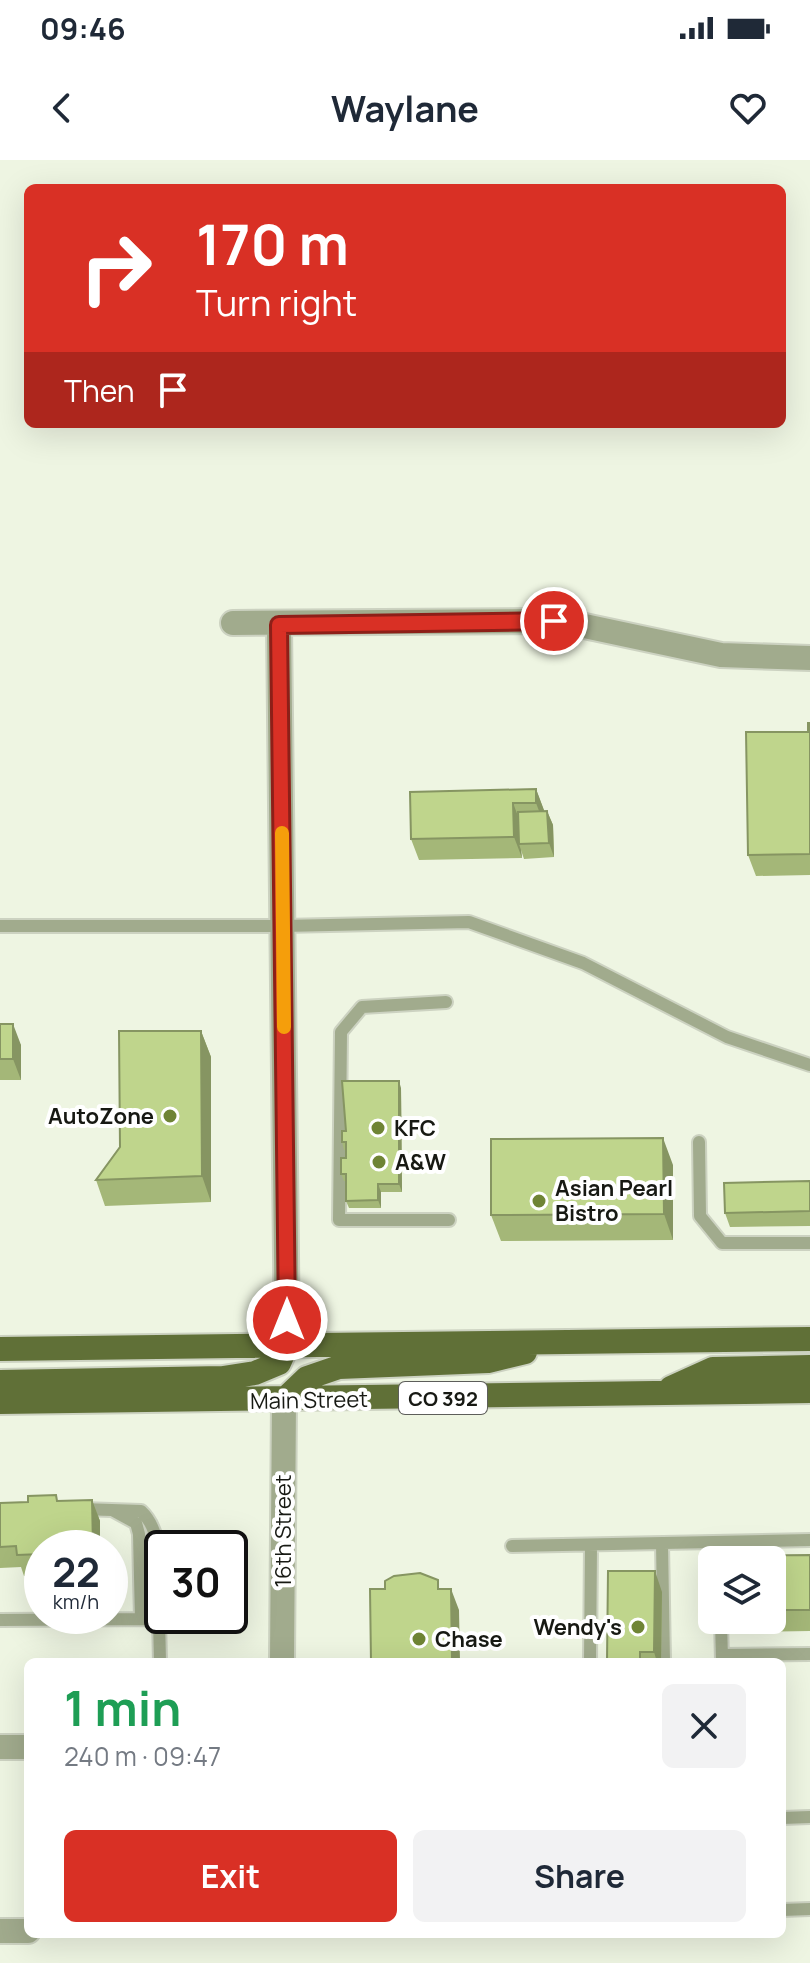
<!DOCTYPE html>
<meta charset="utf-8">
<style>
body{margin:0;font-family:Manrope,sans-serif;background:#f2f2f3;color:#1f2937;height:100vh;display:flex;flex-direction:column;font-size:30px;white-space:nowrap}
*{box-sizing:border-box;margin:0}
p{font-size:26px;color:#747a83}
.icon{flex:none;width:44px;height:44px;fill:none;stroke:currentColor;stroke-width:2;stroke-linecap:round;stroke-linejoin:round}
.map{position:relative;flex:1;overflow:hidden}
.drawer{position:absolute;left:24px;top:1498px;width:762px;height:280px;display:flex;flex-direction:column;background:#fff;border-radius:12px;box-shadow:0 8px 32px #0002}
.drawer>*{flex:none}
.hud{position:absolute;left:24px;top:24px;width:762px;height:244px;border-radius:12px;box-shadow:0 8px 32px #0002;background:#d93025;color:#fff;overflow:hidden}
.controls{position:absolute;left:698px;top:1386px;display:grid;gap:16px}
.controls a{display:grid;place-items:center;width:88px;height:88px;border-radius:12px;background:#fff;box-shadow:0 8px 32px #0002;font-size:40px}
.speed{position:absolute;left:24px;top:1370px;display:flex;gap:16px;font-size:40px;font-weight:700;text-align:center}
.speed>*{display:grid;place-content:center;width:104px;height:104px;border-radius:50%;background:#fff;box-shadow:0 8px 32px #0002;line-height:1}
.speed small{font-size:20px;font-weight:400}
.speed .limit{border:4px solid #111;border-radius:12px;background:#fff;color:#111}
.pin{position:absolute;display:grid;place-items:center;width:68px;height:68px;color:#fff;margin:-34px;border:4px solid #fff;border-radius:50%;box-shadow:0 2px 8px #0007}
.me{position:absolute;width:88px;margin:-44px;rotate:0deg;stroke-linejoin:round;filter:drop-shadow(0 0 6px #0008)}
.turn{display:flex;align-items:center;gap:28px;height:168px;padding:0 40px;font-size:36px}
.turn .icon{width:104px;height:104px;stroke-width:2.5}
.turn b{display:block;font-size:56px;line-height:68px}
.then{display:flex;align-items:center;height:76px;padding:0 40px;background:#0003;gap:16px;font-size:30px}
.round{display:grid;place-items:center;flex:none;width:84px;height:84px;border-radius:12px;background:#f2f2f3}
.overview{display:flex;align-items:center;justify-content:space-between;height:136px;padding:0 40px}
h1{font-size:48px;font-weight:700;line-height:60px;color:#1e9e55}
.button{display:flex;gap:16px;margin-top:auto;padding:16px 40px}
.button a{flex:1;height:92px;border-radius:12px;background:#d93025;color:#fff;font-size:32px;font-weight:700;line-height:92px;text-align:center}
.button a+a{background:#f2f2f3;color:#1f2937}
.status{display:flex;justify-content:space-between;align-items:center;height:56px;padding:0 40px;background:#fff;direction:ltr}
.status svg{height:22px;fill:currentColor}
header{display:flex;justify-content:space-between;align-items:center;height:104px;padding:0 40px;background:#fff;font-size:36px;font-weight:700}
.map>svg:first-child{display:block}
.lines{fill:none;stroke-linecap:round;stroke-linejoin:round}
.lane-casing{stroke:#ccd2c1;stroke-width:16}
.street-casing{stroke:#ccd2c1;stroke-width:28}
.primary-casing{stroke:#ccd2c1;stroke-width:28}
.lane{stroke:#a1ab8d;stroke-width:12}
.street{stroke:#a1ab8d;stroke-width:24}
.primary{stroke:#607037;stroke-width:24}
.wall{fill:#a4b778}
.shaded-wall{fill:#869562}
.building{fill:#bfd58c;stroke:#869562;stroke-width:2}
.route-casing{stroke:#8d1f18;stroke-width:20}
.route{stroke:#d93025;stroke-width:14}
.slow{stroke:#f59e0b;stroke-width:14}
.poi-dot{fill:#6f8435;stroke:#fff;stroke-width:3}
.labels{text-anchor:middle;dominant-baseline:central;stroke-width:8;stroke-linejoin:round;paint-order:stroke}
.shield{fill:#fff;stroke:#5d5e5a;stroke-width:2}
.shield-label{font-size:20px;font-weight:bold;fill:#171913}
.poi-label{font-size:22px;font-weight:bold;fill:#171913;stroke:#fff;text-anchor:start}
.street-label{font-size:22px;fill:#171913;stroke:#fff}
</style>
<div class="status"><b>09:46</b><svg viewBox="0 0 49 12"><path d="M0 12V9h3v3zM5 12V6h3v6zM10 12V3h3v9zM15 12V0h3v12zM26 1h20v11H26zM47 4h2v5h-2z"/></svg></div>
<header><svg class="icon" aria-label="back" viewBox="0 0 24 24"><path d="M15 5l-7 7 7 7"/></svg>Waylane<svg class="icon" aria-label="heart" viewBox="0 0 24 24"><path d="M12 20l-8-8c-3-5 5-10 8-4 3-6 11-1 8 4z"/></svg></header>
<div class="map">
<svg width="810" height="1803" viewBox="0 0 810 1803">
<rect width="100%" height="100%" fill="#eef5e2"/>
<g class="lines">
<defs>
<path id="lane" d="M0 766H283L469 762 583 803 727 877 810 905
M446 842 362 847 341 872 339 1060H449
M699 982 700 1056 722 1083H810
M82 1349 141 1351C167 1375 158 1425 159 1459
M114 1351 136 1363 139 1374 141 1459
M719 1382V1400
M662 1383 664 1502
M512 1386 810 1380
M0 1460 159 1459 160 1502
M721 1460 722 1501
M722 1495 810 1494
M590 1502 591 1385
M782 1658 810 1657
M782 1750 810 1749"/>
<path id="street" d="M233 463 561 461 721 495 810 498
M279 465 287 1185
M282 1502 284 1240
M0 1587H28
M0 1771H28"/>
<path id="primary" d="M0 1189 810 1179
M0 1222 223 1218 255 1213 279 1203 287 1185
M671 1228 713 1209 810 1207
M284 1240 307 1218 339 1207 488 1201 525 1192
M0 1242 810 1231"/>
</defs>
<!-- lane casing -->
<use href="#lane" class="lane-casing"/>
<!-- street casing -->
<use href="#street" class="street-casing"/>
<!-- primary casing -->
<use href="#primary" class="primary-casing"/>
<!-- lane -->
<use href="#lane" class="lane"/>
<!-- street -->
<use href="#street" class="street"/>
<!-- primary -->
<use href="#primary" class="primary"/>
</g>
<!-- wall -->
<path class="wall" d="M810 563V715L756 716 748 695 808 572Z
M536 629 544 651H547L553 665 554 697 524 699 521 690 522 698 419 700 411 679Z
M0 864 21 885V920H0Z
M201 871 211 897V1042L105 1046 96 1020Z
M401 928 402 1032H381V1048H349L346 1041V1021H344L341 1014 346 998V990H344L342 982 346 971Z
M673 1005V1080L501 1081 491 1055Z
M810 1021V1066L730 1067 725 1053Z
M92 1340 100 1361V1388H42V1415L24 1416 21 1407 0 1408V1343Z
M810 1395V1471L739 1472 735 1460H772V1400Z
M662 1432 661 1502H607Z"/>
<!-- shaded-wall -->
<path class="shaded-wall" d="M536 629 544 650V664L536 643Z
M513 643 521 664 519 684 521 690 522 698 514 677Z
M547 651 553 665 554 697 549 683Z
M13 864 21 885V920L13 899Z
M201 871 211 897V1042L202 1016Z
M399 921 401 928 402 1032 399 1024Z
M663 978 673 1005V1080L664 1054Z
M378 1024 381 1032V1048L378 1040Z
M92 1340 100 1361V1388H94L93 1386Z
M655 1411 662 1432 661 1502H657L654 1492Z
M451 1429 459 1450 460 1502H452Z"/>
<!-- building -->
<path class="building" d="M808 563H810V694L748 695 746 572H808Z
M536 629V643H513L514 677 411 679 410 632Z
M547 651 549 683 519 684 518 652Z
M0 864H13V899H0Z
M119 871H201L202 1016 96 1020 120 987Z
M342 921H399V1024H378V1040L346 1041V1014H341V998H346V982H342V971H346Z
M663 978 664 1054 491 1055V979Z
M810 1021V1051L725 1053 724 1023Z
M56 1335 57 1341 92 1340 93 1386 42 1388V1394L17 1395 16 1386 0 1387V1343L28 1342V1336Z
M810 1395V1450H772V1400H731V1396Z
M608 1411H655L654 1492H640V1502H607Z
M420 1413 438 1420V1429H451L452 1502H371L370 1429H385V1421L394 1416Z"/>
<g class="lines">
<defs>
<path id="route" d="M287 1160 279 465 554 461"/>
</defs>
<!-- route casing -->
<use href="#route" class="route-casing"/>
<!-- route -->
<use href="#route" class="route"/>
<!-- slow -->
<path class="slow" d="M282 673 284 867"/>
</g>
<!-- markers -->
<g class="poi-dot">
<circle cx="170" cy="956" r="8"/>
<circle cx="378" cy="968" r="8"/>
<circle cx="379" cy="1002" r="8"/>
<circle cx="539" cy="1041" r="8"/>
<circle cx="638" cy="1467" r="8"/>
<circle cx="419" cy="1479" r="8"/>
</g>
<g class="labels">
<!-- shield labels -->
<rect class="shield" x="399" y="1222" width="88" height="32" rx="6"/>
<g class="shield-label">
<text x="443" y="1238">CO 392</text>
</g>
<!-- poi labels -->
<g class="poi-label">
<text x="154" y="956" text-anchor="end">AutoZone</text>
<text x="394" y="968">KFC</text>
<text x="395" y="1002">A&amp;W</text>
<text x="555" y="1028">Asian Pearl<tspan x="555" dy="25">Bistro</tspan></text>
<text x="622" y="1467" text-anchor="end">Wendy's</text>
<text x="435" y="1479">Chase</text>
</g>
<!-- street labels -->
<g class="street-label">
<text transform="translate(309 1240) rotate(-1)">Main Street</text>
<text transform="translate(283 1371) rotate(-90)">16th Street</text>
</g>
</g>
</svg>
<div class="controls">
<a><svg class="icon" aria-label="layers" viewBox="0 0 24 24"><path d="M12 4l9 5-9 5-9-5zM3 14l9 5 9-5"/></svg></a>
</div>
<div class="speed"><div>22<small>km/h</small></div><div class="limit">30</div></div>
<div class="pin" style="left:554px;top:461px;background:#d93025"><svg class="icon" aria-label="arrive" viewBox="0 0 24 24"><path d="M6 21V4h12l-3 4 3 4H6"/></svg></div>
<svg class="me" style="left:287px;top:1160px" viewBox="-20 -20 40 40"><circle r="17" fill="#d93025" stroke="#fff" stroke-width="3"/><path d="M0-11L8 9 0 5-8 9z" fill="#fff"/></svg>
<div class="hud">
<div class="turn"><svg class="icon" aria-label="right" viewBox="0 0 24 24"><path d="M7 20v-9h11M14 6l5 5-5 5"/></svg><div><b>170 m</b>Turn right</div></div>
<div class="then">Then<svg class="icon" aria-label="arrive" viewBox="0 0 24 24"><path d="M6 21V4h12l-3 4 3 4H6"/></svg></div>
</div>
<section class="drawer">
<div class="overview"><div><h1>1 min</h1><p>240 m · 09:47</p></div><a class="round"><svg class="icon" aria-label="close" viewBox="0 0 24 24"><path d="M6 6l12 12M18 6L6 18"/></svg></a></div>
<div class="button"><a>Exit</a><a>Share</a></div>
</section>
</div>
